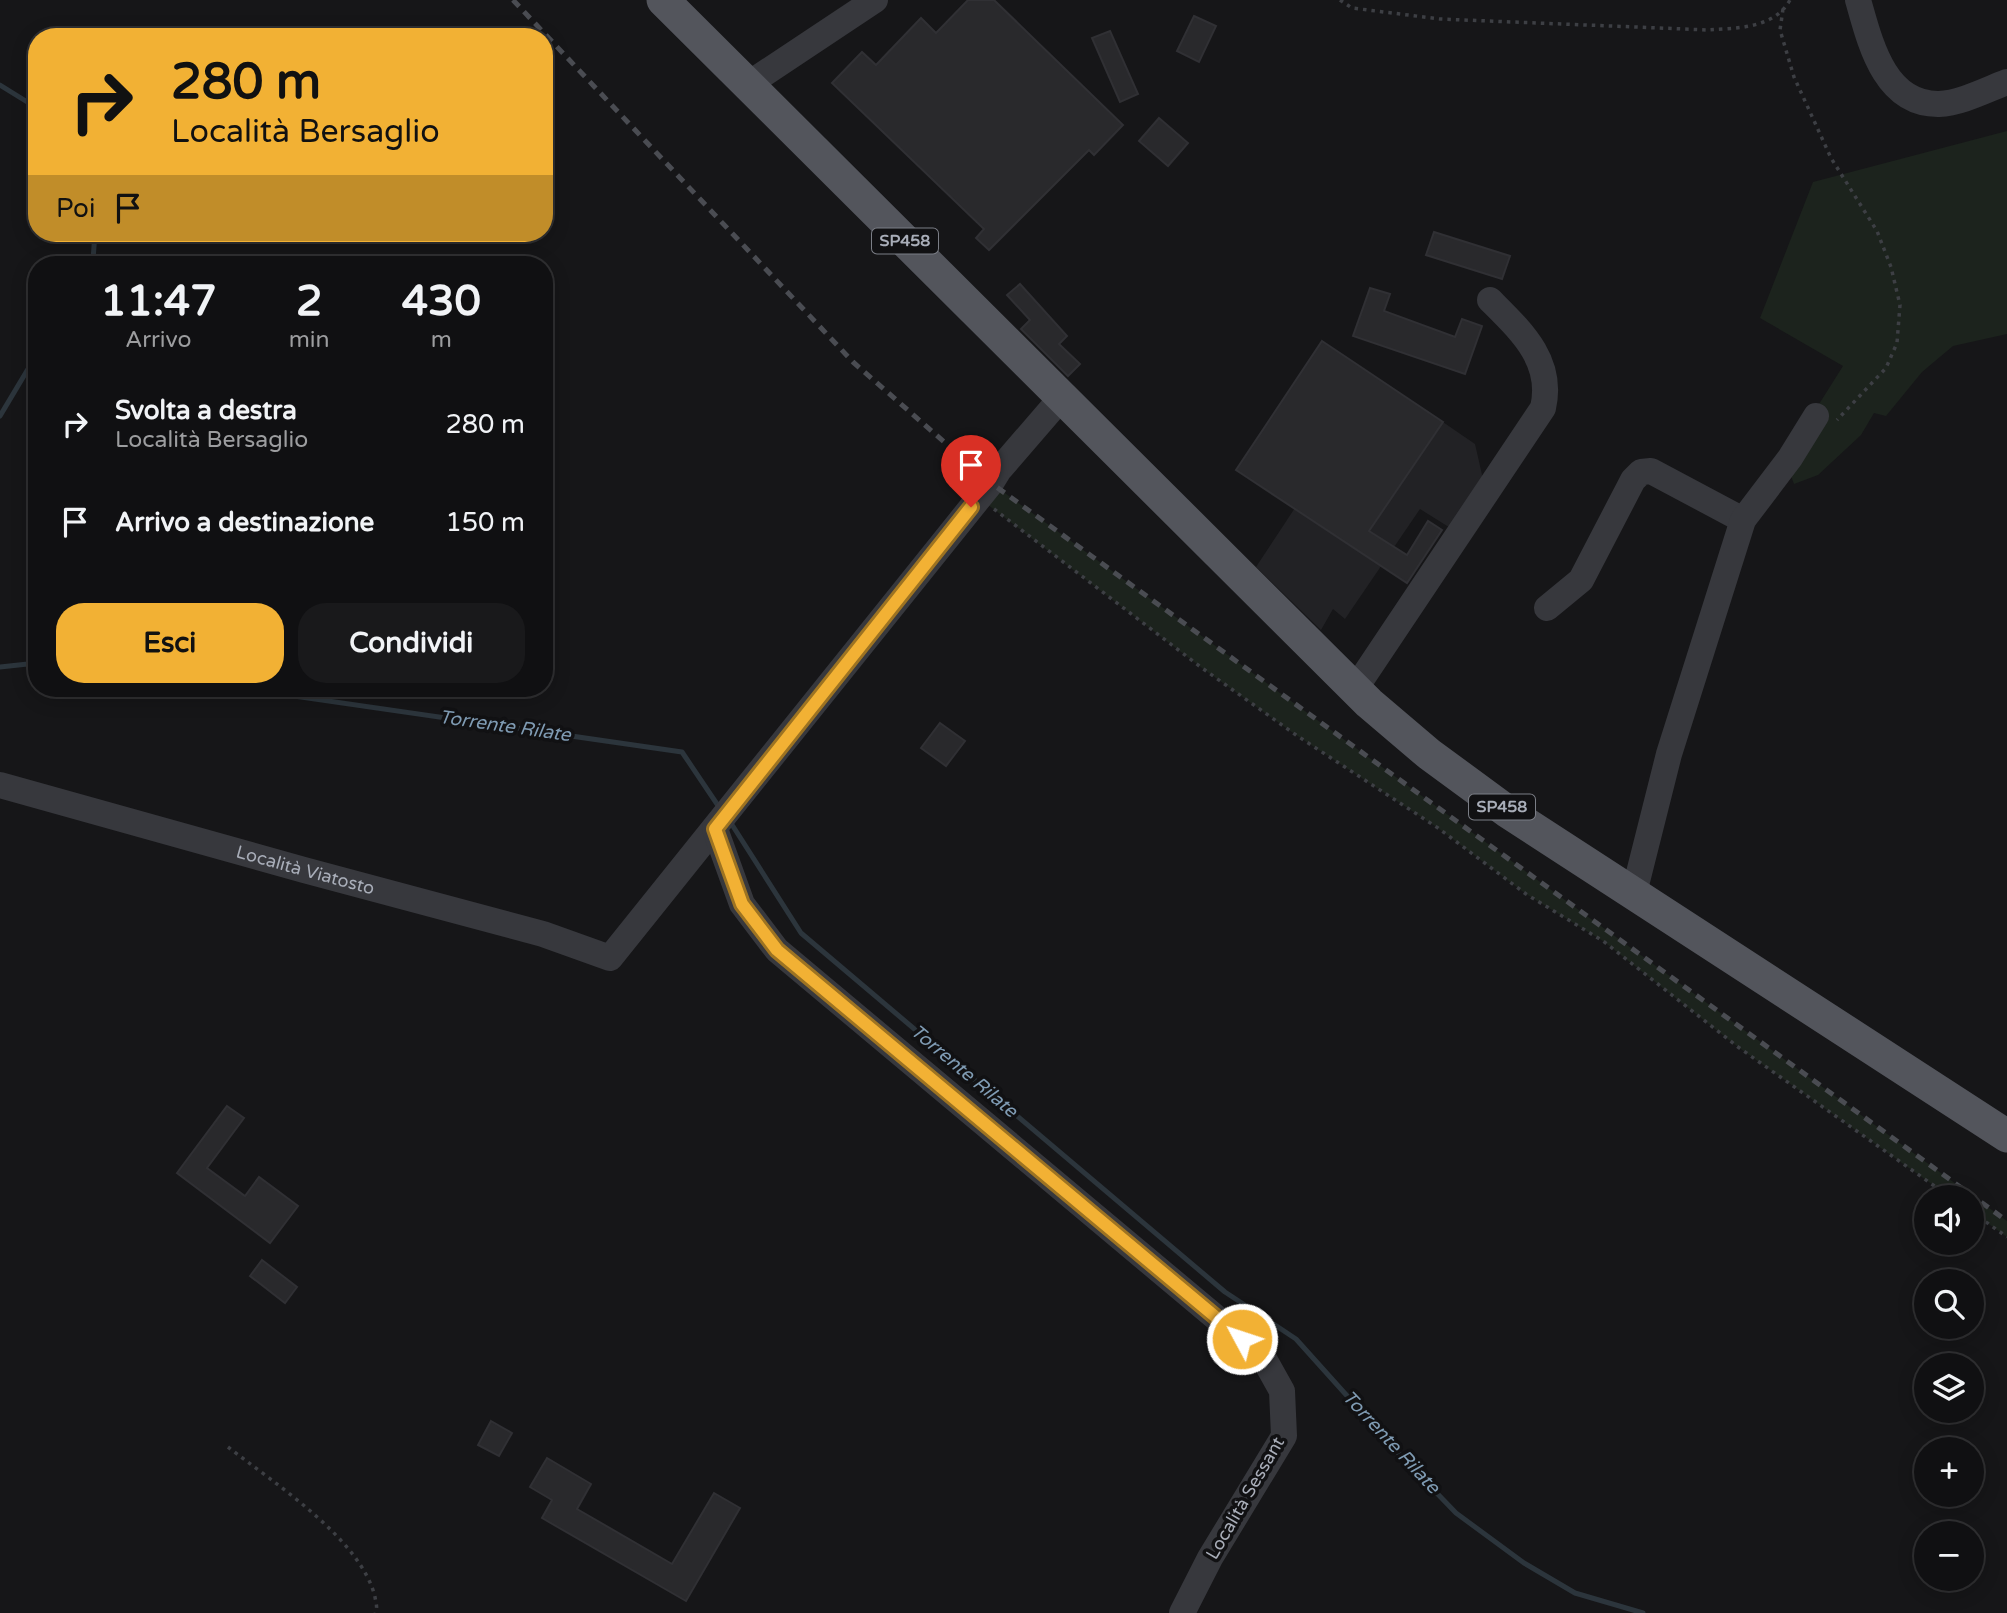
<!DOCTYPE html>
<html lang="it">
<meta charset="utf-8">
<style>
body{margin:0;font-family:"Varela Round",sans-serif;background:#19191b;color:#f1f3f6;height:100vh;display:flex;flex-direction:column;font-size:26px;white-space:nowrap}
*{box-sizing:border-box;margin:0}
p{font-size:23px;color:#9c9d9f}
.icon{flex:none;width:38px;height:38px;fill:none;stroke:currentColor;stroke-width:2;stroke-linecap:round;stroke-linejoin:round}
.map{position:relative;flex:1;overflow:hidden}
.drawer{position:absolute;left:28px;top:256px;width:525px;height:441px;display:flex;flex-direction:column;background:#101012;border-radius:28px;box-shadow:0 4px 18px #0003,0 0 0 2px #303032}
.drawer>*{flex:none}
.hud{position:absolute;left:28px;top:28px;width:525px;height:214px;border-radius:28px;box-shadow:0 4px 18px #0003,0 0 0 2px #303032;background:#f2b134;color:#111;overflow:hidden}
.buttons{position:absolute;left:1914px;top:1185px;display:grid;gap:14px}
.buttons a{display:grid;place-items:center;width:70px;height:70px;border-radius:50%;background:#101012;box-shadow:0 4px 18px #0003,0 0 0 2px #303032;font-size:35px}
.pin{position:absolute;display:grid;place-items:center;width:60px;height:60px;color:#fff;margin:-72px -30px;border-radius:50% 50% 50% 0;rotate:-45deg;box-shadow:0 0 7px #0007}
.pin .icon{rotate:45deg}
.me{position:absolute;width:77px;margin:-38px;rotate:310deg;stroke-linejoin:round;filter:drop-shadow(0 0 5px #0008)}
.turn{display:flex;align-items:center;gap:24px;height:147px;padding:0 28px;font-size:32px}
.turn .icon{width:91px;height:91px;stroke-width:2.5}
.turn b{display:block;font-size:49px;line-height:60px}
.then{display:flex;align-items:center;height:66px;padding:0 28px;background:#0003;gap:14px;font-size:26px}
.eta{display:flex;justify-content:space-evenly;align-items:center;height:119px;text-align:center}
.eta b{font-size:42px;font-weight:700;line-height:49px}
.cta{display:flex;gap:14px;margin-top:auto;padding:14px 28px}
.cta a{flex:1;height:80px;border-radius:28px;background:#f2b134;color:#111;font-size:28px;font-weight:700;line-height:80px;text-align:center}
.cta a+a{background:#19191b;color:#f1f3f6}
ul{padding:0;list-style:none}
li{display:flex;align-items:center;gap:21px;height:98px;padding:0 28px}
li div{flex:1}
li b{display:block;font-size:26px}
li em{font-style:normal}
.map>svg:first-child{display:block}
.built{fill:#222225}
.green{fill:#1c231d}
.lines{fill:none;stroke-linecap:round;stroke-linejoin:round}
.stream{stroke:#2c353c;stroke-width:5}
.building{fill:#29292c;stroke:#303034;stroke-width:2}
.path{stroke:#3d3f44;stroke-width:3.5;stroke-dasharray:3.5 5;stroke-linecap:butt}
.minor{stroke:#37383d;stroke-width:26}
.major{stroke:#53555c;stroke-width:33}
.rail{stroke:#4a4c52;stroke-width:5;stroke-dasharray:9 7;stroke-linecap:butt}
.route-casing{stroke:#9d7322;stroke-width:18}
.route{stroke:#f2b134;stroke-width:12}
.labels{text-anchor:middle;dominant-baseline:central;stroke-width:7;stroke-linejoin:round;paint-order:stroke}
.shield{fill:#111113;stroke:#7b7e86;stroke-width:2}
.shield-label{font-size:16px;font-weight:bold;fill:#a8adb8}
.street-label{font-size:18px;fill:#a8adb8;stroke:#111113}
.water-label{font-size:19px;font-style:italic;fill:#7f9bb3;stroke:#111113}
</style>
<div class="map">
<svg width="2007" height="1613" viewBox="0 0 2007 1613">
<rect width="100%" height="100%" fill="#161618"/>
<!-- built -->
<path class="built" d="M1380 379 1475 444 1483 479 1452 529 1420 509 1345 619 1333 609 1321 630 1256 567Z"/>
<!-- green -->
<path class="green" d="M2007 131V334L1953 346 1922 372 1886 416 1874 413 1861 435 1818 475 1794 484 1787 465 1809 420 1843 366 1760 318 1813 182Z
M991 483 2007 1221V1237L1972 1212V1197H1950L1738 1047 1603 941 1526 894 1438 828 1296 735 1202 668 979 498Z"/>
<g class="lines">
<!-- stream -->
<path class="stream" d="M0 85 37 108
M91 264 93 260 95 233
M0 416 37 354
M0 667 37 663
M239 688 682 752 719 807
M729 820 801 933 1225 1292 1296 1339 1402 1457 1456 1513 1524 1563 1575 1593 1643 1613"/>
</g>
<!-- building -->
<path class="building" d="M968 0H994L1123 125 1094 155 1089 150 989 250 976 238 984 229 832 83 862 52 876 65 921 18 936 33Z
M1194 16 1216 26 1199 62 1177 51Z
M1110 31 1138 94 1120 102 1092 38Z
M1159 118 1188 143 1168 166 1139 141Z
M1434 232 1510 256 1502 279 1426 255Z
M1020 284 1067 336 1059 344 1080 364 1068 376 1021 329 1030 320 1007 295Z
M1370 288 1390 294 1384 311 1455 337 1462 319 1482 326 1465 374 1353 336Z
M1322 341 1443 422 1369 531 1407 555 1428 521 1442 530 1407 583 1236 470Z
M940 723 965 741 946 766 921 748Z
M227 1106 244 1118 207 1168 245 1196 259 1177 298 1206 270 1243 177 1173Z
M262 1260 297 1287 285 1303 250 1276Z
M491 1421 512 1433 499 1456 478 1445Z
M547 1458 591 1484 577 1509 672 1564 714 1493 740 1508 686 1601 542 1518 552 1500 530 1487Z"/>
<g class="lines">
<!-- path -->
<path class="path" d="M1340 0 1352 8 1440 19 1708 30C1736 28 1774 29 1790 0
M1783 9 1780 30 1794 77 1831 158 1877 231 1891 267 1900 305 1897 343 1886 368 1837 420
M994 509 1202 668 1296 735 1438 828 1526 894 1603 941 1738 1047 1950 1197
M1972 1212 2007 1237
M228 1447C274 1483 361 1539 375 1597 376 1604 378 1607 375 1613"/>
<!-- minor -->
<g class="minor">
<path d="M1858 0C1870 42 1884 105 1939 104 1961 103 1986 90 2007 82"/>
<path d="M747 85 875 0"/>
<path d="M1547 608 1581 580 1633 480 1641 472 1651 471 1743 520"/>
<path d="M1355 689 1543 408C1554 361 1521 331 1490 300"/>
<path id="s1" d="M0 785 304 870 543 934 610 958 991 483 999 470 1062 397"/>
<path d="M715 829 742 904 777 950 1263 1357 1282 1391 1284 1436 1210 1558 1182 1613"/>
<path d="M1634 893 1669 754 1743 520 1790 458 1816 416"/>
</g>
<!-- major -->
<path class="major" d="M663 0 1369 703 1429 754 1508 812 2007 1136"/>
<!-- rail -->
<path class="rail" d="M513 0 853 362 991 483 2007 1221"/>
</g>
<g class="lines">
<defs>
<path id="route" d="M971 507 715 829 742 904 777 950 1242 1339"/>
</defs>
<!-- route casing -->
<use href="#route" class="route-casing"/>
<!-- route -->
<use href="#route" class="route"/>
</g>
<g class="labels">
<!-- shield labels -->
<g class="shield">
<rect x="872" y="228.5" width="66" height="25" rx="5"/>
<rect x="1469" y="794.5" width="66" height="25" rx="5"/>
</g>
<g class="shield-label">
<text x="905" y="241">SP458</text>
<text x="1502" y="807">SP458</text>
</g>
<!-- street labels -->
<g class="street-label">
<text stroke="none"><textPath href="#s1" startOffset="317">Località Viatosto</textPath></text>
<text transform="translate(1245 1498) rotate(-60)">Località Sessant</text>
</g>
<!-- water labels -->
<g class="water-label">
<text transform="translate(505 726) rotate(8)">Torrente Rilate</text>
<text transform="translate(964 1071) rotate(40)">Torrente Rilate</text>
<text transform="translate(1391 1442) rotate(47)">Torrente Rilate</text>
</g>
</g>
</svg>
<div class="buttons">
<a><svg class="icon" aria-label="sound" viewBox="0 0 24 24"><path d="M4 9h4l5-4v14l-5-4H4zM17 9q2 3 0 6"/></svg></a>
<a><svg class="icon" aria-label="search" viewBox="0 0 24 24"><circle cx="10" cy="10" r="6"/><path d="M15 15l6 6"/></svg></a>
<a><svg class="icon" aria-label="layers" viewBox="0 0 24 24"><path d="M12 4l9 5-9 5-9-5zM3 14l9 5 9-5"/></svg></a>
<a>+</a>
<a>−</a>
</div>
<div class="pin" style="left:971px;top:507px;background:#d93025"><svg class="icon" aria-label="arrive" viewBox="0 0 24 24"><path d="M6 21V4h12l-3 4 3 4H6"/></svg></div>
<svg class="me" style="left:1242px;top:1339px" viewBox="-20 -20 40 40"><circle r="17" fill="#f2b134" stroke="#fff" stroke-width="3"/><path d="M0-11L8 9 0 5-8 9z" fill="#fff"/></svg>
<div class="hud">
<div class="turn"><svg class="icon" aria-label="right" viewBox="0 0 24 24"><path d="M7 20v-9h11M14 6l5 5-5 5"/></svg><div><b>280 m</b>Località Bersaglio</div></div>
<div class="then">Poi<svg class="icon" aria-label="arrive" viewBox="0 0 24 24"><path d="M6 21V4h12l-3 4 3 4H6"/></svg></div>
</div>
<section class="drawer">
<div class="eta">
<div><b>11:47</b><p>Arrivo</p></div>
<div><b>2</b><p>min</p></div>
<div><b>430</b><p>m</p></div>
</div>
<ul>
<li><svg class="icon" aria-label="right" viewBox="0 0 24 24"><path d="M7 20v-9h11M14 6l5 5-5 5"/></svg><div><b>Svolta a destra</b><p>Località Bersaglio</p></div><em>280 m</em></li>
<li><svg class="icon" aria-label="arrive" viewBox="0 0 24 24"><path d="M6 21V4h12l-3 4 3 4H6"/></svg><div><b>Arrivo a destinazione</b></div><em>150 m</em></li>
</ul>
<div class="cta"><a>Esci</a><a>Condividi</a></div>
</section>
</div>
